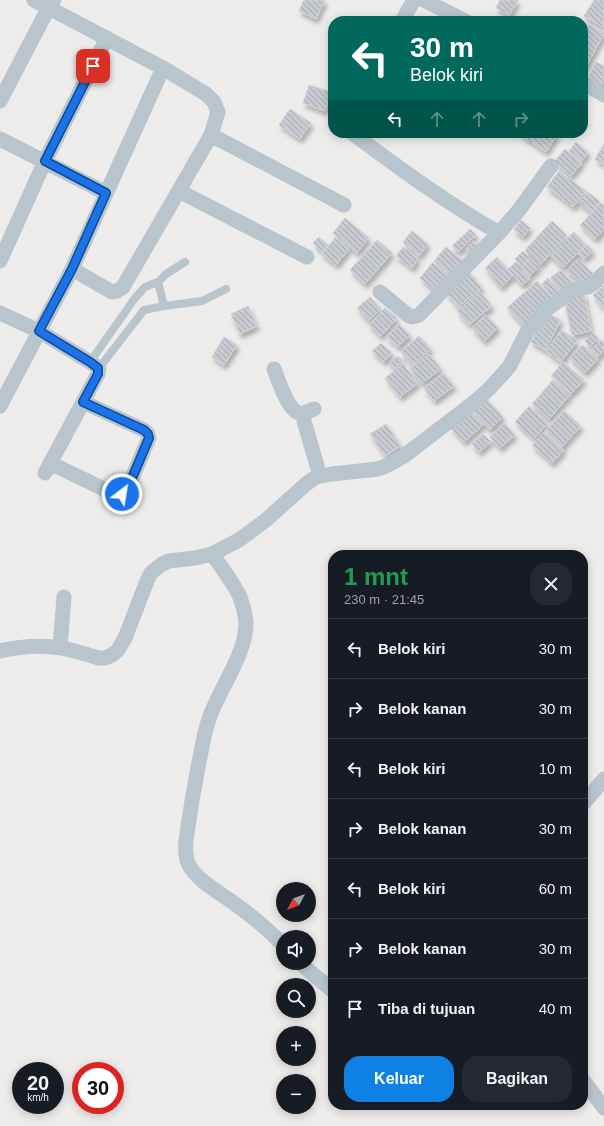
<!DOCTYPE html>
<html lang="id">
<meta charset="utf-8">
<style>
body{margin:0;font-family:Helvetica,sans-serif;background:#242831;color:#f1f3f6;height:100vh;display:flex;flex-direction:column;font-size:15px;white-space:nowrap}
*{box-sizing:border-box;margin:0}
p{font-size:13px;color:#9ea1a6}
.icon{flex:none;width:22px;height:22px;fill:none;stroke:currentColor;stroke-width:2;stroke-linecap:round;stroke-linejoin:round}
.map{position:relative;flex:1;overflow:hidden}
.panel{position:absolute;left:328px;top:550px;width:260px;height:560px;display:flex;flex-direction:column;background:#171b24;border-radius:16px;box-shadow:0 2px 10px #0003}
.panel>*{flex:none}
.banner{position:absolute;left:328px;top:16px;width:260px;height:122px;border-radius:16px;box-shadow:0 2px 10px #0003;background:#00695c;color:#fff;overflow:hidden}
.needle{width:26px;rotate:229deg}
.controls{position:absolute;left:276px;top:882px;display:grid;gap:8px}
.controls a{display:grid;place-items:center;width:40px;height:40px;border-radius:50%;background:#171b24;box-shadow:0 2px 10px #0003;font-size:20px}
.speed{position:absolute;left:12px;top:1062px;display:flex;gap:8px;font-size:20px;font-weight:700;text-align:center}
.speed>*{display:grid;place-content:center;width:52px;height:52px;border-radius:50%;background:#171b24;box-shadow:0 2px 10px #0003;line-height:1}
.speed small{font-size:10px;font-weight:400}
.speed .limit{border:6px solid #d22;background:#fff;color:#111}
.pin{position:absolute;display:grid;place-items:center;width:34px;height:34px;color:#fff;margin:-17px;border-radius:8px;box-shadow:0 2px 6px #0006}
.me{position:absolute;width:44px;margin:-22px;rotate:31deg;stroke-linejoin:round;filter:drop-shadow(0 0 3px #0008)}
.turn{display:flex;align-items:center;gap:14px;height:84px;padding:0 16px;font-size:18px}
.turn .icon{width:52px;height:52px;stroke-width:2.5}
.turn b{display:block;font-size:28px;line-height:34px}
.lanes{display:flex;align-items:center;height:38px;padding:0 16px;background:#0003;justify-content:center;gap:20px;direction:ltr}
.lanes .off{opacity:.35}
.round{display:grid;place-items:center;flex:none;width:42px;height:42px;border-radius:16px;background:#242831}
.headline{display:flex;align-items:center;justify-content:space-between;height:68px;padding:0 16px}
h1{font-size:24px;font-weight:600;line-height:30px;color:#1e9e55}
.action{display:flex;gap:8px;margin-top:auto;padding:8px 16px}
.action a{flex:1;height:46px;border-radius:16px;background:#0f80e4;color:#fff;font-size:16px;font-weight:600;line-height:46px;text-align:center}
.action a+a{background:#242831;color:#f1f3f6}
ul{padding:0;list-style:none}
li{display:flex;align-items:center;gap:12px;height:60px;padding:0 16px;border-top:1px solid #363941}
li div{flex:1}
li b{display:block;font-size:15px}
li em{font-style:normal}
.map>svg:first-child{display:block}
.building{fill:url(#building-back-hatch);stroke:#ced2d8;filter:url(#shadow)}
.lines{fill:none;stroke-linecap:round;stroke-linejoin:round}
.lane{stroke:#b8c5cc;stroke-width:8}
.street{stroke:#b8c5cc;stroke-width:15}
.route-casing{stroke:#114b97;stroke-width:10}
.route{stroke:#1a73e8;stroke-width:7}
</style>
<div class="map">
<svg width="604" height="1126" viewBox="0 0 604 1126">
<defs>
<pattern id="building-back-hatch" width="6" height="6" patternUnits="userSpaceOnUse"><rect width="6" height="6" fill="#c7cbd1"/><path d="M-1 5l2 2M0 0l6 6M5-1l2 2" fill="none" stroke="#a3a7ad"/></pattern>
<filter id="shadow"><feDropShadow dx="2.5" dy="4.5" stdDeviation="2" flood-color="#0004"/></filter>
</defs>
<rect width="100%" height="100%" fill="#eeebeb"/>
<!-- building -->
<path class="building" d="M304 0H325L316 19 299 11Z
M500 0H518L509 16 496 8Z
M594 0H604L603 27 584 16Z
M584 22 604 33V34L583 72V25Z
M596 62 604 66V79L601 86 587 80Z
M309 85 331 92 325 111 303 103Z
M290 109 311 123 300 139 279 125Z
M518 133H558L546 152Z
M576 142 588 152 582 161 569 151Z
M604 144V165L595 159Z
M565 149 582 163 571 176 554 162Z
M559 171 586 191 573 207 547 187Z
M588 192 600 202 591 212 579 203Z
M601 203 604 206V230L595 239 580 225Z
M345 218 369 238 357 253 333 233Z
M521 220 530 228 523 237 514 230Z
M552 221 567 236 540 265 525 250Z
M470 229 476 235 458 252 452 246Z
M412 231 428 244 419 256 403 242Z
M574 232 586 245 563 268 551 256Z
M319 237 328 245 322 252 313 243Z
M335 238 349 249 336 265 322 254Z
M377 240 392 253 365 284 350 270Z
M473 241 479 246 471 255 465 249Z
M587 245 593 251 584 259 578 254Z
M403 247 418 259 412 268 396 256Z
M446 247 463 261 451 276 434 261Z
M523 251 530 258 522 266 515 259Z
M497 257 513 276 501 287 485 268Z
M530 259 539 267 530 276 521 268Z
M578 259 593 274 585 284 566 271Z
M433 262 449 276 436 292 420 278Z
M516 262 530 279 522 285 508 269Z
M561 270 575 286 564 295 550 278Z
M470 273 482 288 458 307 446 292Z
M548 278 562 294 555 300 542 284Z
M537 281 554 299 524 326 507 308Z
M604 285V309L593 295Z
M480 292 492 306 469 325 457 311Z
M584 293 591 331 572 335 564 298Z
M370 297 381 309 368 321 357 308Z
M248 306 257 326 240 334 231 314Z
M385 308 397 318 381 336 369 325Z
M547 313 561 320 545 350 531 342Z
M486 315 498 328 484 341 472 328Z
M399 324 410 335 398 347 387 337Z
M562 330 577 341 561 362 546 351Z
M593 333 598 338 590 347 585 341Z
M419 336 431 349 412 365 401 352Z
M224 337 237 345 224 365 212 357Z
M602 340 604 343V351L597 357 591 349Z
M381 343 392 353 384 362 372 351Z
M583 345 598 359 585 373 570 358Z
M429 354 441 369 422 383 410 368Z
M398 356 403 361 393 369 389 364Z
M563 362 584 380 571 394 551 376Z
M403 364 418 383 400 397 385 378Z
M444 373 454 386 434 401 424 388Z
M553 380 570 395 549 419 532 404Z
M486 398 503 417 490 430 472 411Z
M529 406 548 423 534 439 515 422Z
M470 410 483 425 464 442 451 428Z
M564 411 581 426 562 447 545 431Z
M505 423 515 435 500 448 490 437Z
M386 424 401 446 385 456 370 434Z
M544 432 564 450 552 463 532 445Z
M483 434 491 442 479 452 472 444Z"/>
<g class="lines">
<!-- lane -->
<path class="lane" d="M164 306 158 282 166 274 185 262
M90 362 135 298 145 287 158 282
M99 368 144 310 164 306 202 301 226 289"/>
<!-- street -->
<path class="street" d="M34 0 163 68 206 94 214 102 218 112 211 135 123 287 117 291 112 292 72 269
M424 0 465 21
M402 21 414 0
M583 83 604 95
M0 101 49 7 54 0
M352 133C399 168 447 203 499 233L519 210 551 166
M211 135 344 205
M0 139 106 193
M179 191 307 257
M0 261 45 161 107 38
M380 292 409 316 412 317 419 315 499 233
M0 313 39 331 90 362 99 368 98 374 45 473
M274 369C279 381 288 413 302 414L314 409
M0 406 72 269 163 68
M302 414 320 476
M50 463 114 494H122L127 490 149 438 148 434 144 430 83 402
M212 554C222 568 233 582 240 597 243 605 245 613 246 621 247 654 219 689 209 719 205 730 203 741 201 752 197 773 193 793 190 814 188 828 182 852 189 865 197 881 221 893 235 904 252 916 269 930 283 945
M60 648 64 597
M0 651C17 647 35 645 53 647 69 648 84 654 99 658H105L112 655 118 650 125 638 147 581 151 573 162 564 169 561 195 558 212 554 239 540 266 520 306 484 316 477 332 474 378 469 390 464 404 456 472 404 489 389 509 367 527 332 547 309 573 290 579 288 588 287 594 283 604 273
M583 804 604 779
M300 963 333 991
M583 1080 604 1108"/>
</g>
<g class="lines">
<defs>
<path id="route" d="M93 66 45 161 106 193 72 269 39 331 90 362 98 368V374L83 402 144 430 148 434 149 438 127 490 122 494"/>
</defs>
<!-- route casing -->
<use href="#route" class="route-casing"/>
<!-- route -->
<use href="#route" class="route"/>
</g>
</svg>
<div class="controls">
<a><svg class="needle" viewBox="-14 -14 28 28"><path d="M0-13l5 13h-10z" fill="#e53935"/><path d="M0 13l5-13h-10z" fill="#9ea1a6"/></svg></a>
<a><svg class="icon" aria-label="sound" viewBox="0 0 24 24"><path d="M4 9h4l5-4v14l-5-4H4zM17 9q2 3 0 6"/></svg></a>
<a><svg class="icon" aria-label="search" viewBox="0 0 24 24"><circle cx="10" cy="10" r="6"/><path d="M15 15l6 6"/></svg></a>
<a>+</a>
<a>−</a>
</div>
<div class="speed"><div>20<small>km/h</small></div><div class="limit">30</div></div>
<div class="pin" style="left:93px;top:66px;background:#d93025"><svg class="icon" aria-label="arrive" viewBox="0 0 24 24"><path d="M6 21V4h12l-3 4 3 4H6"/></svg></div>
<svg class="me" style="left:122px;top:494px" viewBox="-20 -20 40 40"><circle r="17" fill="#1a73e8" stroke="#fff" stroke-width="3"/><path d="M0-11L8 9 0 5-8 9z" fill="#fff"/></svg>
<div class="banner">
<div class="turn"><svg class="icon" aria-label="left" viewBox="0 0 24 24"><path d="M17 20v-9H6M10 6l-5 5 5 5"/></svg><div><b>30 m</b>Belok kiri</div></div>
<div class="lanes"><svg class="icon" aria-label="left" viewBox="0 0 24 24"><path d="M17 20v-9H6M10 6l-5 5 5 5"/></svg><svg class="icon off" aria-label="ahead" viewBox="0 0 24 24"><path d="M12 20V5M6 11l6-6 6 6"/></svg><svg class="icon off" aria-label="ahead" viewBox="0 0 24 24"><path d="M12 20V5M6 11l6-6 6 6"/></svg><svg class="icon off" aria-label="right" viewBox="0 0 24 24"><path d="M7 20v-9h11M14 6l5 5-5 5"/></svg></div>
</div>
<section class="panel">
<div class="headline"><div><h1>1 mnt</h1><p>230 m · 21:45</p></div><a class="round"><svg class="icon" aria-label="close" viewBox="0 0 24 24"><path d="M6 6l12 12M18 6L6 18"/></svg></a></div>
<ul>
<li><svg class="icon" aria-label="left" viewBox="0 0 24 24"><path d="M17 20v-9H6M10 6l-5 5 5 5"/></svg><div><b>Belok kiri</b></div><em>30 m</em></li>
<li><svg class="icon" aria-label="right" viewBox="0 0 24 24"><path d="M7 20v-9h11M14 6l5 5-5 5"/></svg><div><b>Belok kanan</b></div><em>30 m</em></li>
<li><svg class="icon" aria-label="left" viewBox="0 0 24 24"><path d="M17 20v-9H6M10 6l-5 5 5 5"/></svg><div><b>Belok kiri</b></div><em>10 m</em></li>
<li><svg class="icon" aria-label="right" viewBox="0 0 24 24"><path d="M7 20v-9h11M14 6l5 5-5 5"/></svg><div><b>Belok kanan</b></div><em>30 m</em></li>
<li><svg class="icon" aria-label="left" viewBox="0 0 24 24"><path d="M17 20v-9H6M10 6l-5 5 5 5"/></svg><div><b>Belok kiri</b></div><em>60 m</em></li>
<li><svg class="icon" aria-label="right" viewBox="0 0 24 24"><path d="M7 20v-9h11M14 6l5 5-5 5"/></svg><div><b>Belok kanan</b></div><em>30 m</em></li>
<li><svg class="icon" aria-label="arrive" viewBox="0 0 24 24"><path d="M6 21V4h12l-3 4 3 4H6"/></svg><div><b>Tiba di tujuan</b></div><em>40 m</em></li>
</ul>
<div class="action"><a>Keluar</a><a>Bagikan</a></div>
</section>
</div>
